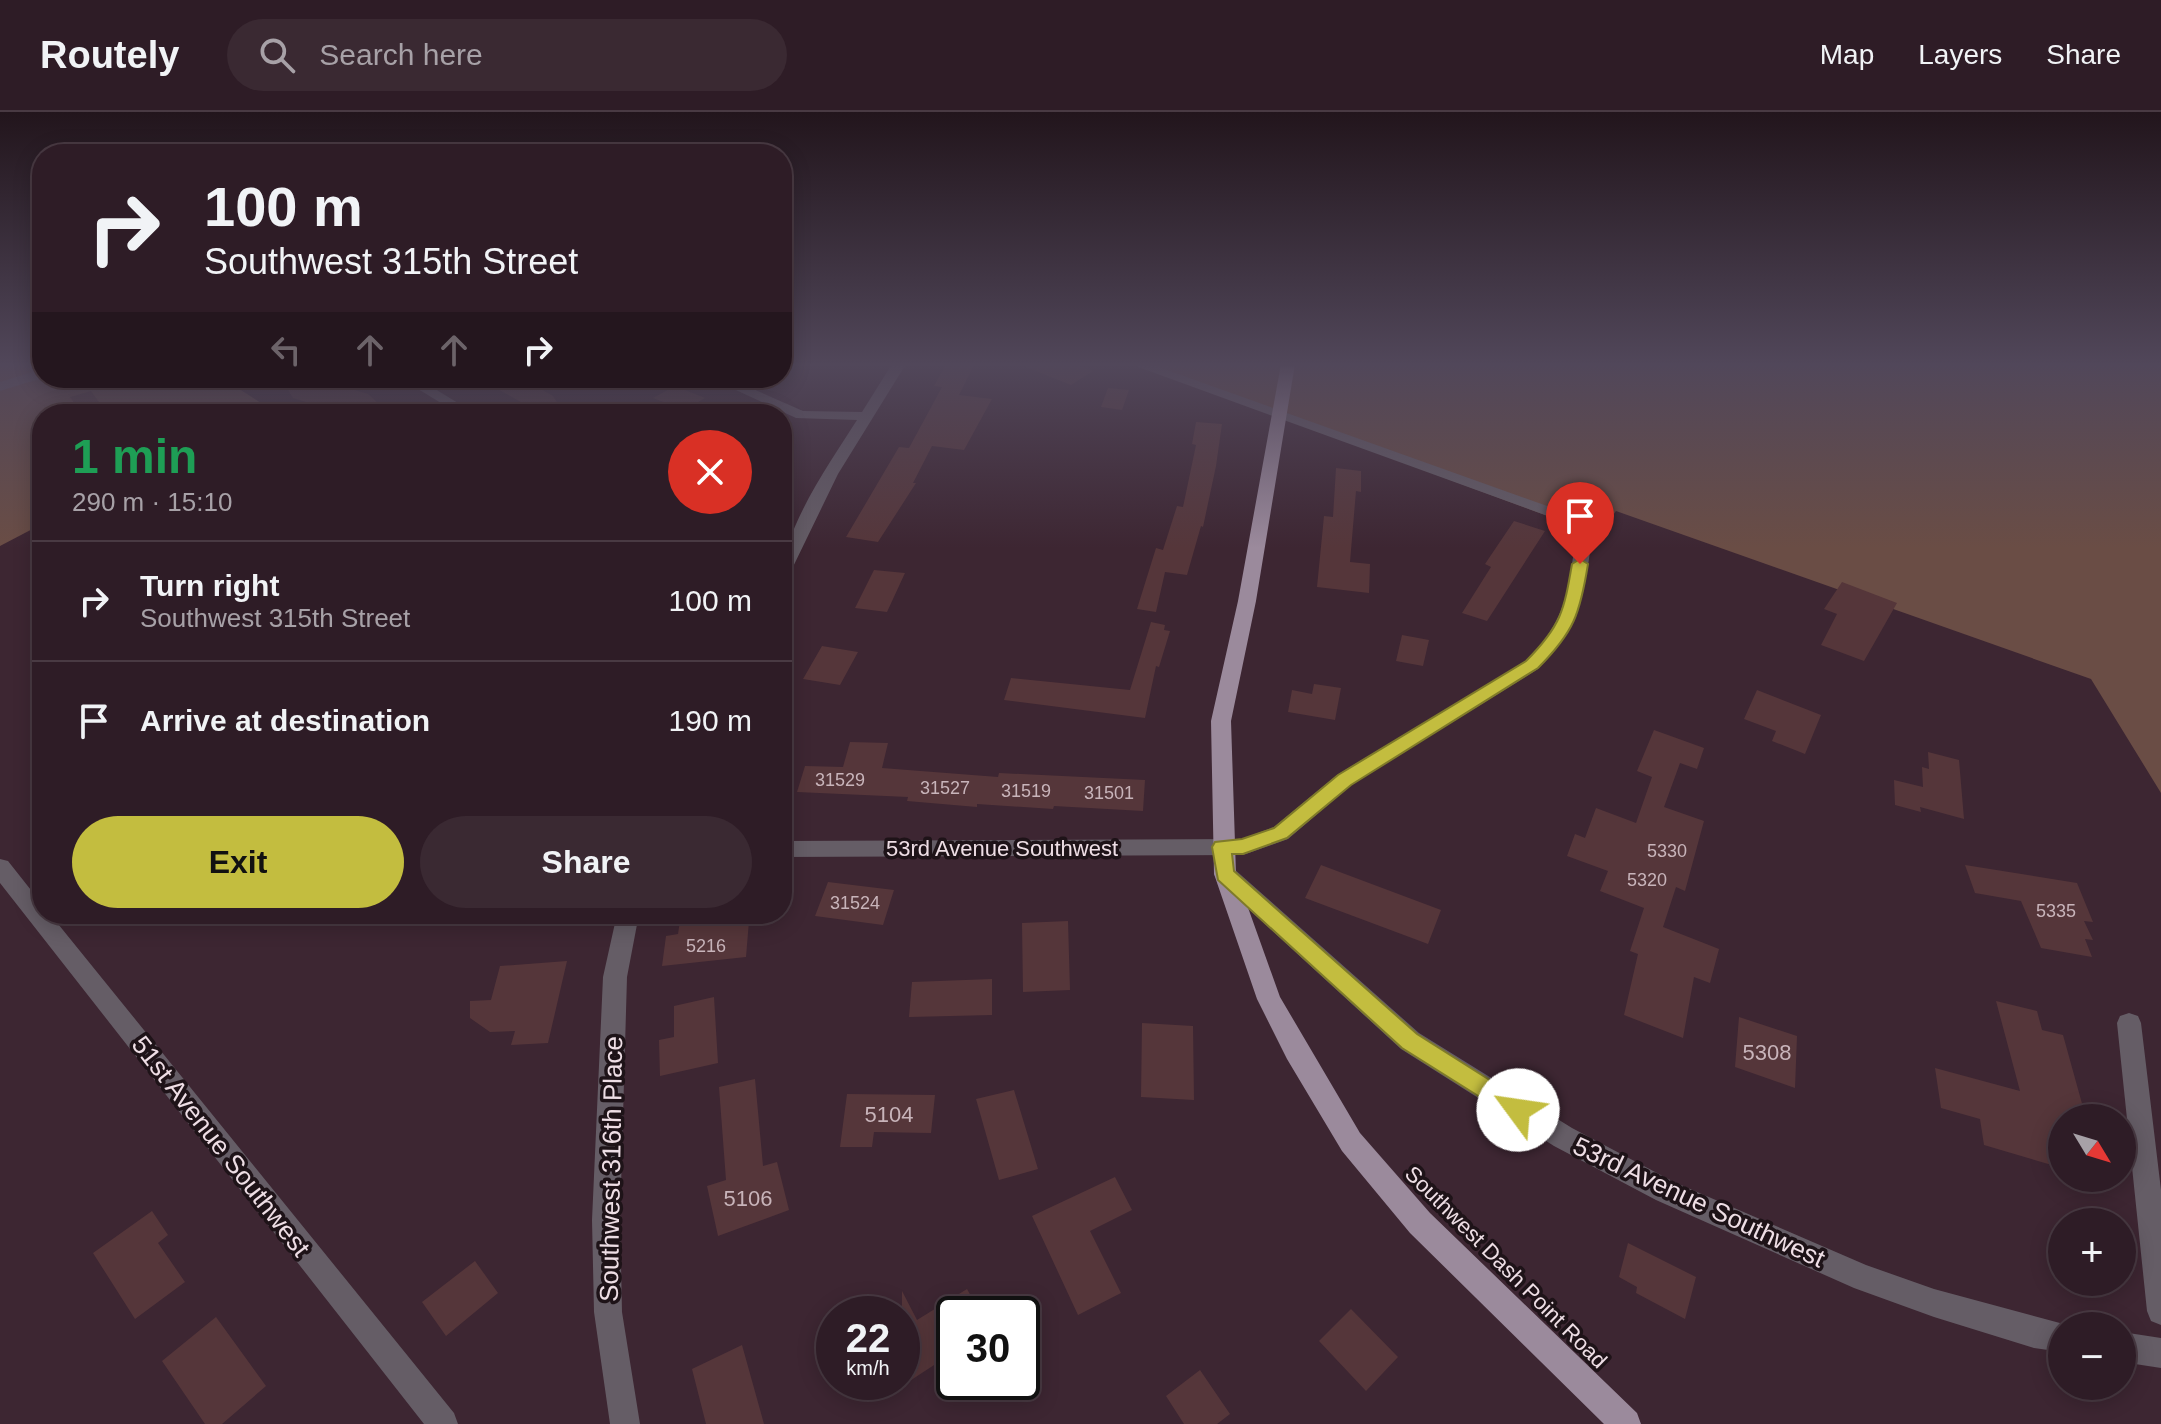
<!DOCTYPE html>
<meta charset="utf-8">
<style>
body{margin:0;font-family:Helvetica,sans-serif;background:#3a2932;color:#f1f3f6;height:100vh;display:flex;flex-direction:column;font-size:30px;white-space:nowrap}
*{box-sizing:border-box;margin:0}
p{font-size:26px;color:#a7a1a7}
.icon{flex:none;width:44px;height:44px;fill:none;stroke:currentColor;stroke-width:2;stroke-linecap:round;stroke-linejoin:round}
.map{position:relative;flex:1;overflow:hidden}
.panel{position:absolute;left:32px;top:292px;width:760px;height:520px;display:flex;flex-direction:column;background:#2e1c26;border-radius:32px;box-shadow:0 4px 20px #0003,0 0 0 2px #493a43}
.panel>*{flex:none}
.top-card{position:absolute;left:32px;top:32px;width:760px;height:244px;border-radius:32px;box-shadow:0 4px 20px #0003,0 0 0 2px #493a43;background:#2e1c26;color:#f1f3f6;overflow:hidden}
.needle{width:52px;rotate:128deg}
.tools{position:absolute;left:2048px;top:992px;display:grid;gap:16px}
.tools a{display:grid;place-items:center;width:88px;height:88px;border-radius:50%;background:#2e1c26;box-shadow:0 4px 20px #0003,0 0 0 2px #493a43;font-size:40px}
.speed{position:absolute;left:816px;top:1184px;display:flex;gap:16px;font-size:40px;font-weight:700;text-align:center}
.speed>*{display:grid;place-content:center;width:104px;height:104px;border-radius:50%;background:#2e1c26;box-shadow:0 4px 20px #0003,0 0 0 2px #493a43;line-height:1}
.speed small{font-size:20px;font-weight:400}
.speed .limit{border:4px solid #111;border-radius:12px;background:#fff;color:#111}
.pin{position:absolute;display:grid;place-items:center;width:68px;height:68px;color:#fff;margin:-82px -34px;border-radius:50% 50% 50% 0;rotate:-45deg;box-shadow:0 0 8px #0007}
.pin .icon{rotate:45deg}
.me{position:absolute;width:88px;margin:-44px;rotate:301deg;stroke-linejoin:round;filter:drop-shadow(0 0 6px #0008)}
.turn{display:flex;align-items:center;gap:28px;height:168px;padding:0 40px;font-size:36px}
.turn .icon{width:104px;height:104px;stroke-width:2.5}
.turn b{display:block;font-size:56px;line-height:68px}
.lanes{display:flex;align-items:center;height:76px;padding:0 40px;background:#0003;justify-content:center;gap:40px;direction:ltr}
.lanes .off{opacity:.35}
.round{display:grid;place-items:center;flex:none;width:84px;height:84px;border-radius:42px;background:#3a2932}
.headline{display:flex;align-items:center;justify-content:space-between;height:136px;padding:0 40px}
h1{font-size:48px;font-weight:600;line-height:60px;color:#1e9e55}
.cta{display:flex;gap:16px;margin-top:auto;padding:16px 40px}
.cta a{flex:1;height:92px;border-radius:48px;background:#c3bd3f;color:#111;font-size:32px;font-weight:600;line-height:92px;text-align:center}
.cta a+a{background:#3a2932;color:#f1f3f6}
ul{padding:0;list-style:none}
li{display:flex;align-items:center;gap:24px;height:120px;padding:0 40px;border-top:2px solid #493a43}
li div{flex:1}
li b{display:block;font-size:30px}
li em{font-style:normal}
header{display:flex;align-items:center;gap:48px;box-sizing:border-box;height:112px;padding:0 40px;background:#2e1c26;border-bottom:2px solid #493a43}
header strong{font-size:38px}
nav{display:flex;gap:44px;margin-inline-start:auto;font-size:28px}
.search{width:560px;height:72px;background:#3a2932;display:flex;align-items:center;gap:20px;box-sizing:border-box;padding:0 28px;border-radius:44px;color:#a7a1a7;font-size:30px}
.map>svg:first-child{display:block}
.green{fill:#6a4d45}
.building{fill:#55363a}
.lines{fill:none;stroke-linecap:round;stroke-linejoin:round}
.minor{fill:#655d66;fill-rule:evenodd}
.major{fill:#9b8a9c;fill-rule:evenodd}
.route{fill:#c3bd3f;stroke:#7f7b29;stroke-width:2}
.labels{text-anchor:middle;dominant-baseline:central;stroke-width:7;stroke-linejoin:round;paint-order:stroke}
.number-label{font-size:18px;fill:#c8b4ba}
.street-label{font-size:22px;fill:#eedee5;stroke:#1e1318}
.near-number-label{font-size:22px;fill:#c8b4ba}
.near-street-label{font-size:26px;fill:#eedee5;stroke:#1e1318}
</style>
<header>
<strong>Routely</strong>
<div class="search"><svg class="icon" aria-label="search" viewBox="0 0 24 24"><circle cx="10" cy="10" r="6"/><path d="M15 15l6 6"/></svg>Search here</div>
<nav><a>Map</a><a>Layers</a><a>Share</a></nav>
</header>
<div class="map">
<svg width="2161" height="1312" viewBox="0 0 2161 1312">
<rect width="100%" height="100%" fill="#3d2632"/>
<!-- green -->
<path class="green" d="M0 252H42V266H222L278 302H42V412L0 434Z
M1137 252H2161V681L2091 567 1616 399 1599 423Z"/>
<!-- building -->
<path class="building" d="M946 252 974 253 959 283 992 287 964 338 932 334 913 371H916L878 430 846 425 899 335 909 336 942 275 934 274Z
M1074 252 1093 259 1071 273 1021 253Z
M281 266H315L368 282 390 302H350L338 291 330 295 332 298 293 286Z
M521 266 553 284 564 302H542L496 276Z
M675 274 705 286 684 298 653 286Z
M1108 276 1129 278 1122 298 1101 295Z
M91 279 104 297 82 302 70 285Z
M1196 310 1222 312 1216 354 1203 415 1201 414 1187 463 1165 460 1156 500 1137 497 1156 436 1163 438 1177 394 1183 395 1196 333 1192 332Z
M1336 356 1361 359V380L1356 379 1350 450 1370 452 1369 481 1317 475 1324 404 1333 405Z
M1514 409 1545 419 1487 509 1462 501 1491 455 1485 452Z
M874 458 905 461 887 500 855 496Z
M1842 470 1897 491 1864 549 1821 533 1837 502 1824 497Z
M1151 510 1165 513 1164 518 1170 519 1159 555 1156 554 1145 606 1004 588 1011 566 1130 578Z
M1402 523 1429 528 1423 554 1396 549Z
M822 534 858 540 840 573 803 567Z
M1314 572 1341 576 1335 608 1288 600 1292 578 1312 582Z
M1757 578 1821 603 1805 642 1772 629 1776 619 1744 607Z
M1654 618 1704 636 1697 657 1680 651 1664 695 1704 709 1685 779 1676 775 1663 815 1719 837 1710 871 1694 865 1683 926 1624 903 1638 842 1630 839 1644 796 1600 779 1608 759 1567 744 1575 722 1585 726 1596 696 1636 711 1652 665 1637 659Z
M850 630 888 631 882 656 998 665 999 661 1145 668 1143 699 1054 694 1053 697 977 692V695L907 689 908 685 797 680 805 654 843 655Z
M1928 640 1959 648 1964 707 1920 695 1921 700 1895 693 1894 668 1923 675 1922 655 1929 657Z
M1321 753 1441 798 1428 832 1305 786Z
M1965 753 2077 771 2093 810 2084 809 2093 828 2085 827 2092 845 2041 836 2021 789 1975 781Z
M828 770 894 778 883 813 815 804Z
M681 802H724L723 812 749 809 746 845 662 854 666 824 678 822Z
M1068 809 1070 878 1023 880 1022 811Z
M567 849 548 931 511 933 515 919 490 920 470 906V889L491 888 500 854Z
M992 867V903L909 905 912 870Z
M714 885 718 951 660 964 659 928 674 925V894Z
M1996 889 2037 899 2042 918 2063 923 2086 1006H2062V1056L1984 1033 1980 1007 1941 996 1935 956 2020 979Z
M1739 905 1797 924 1795 976 1735 955Z
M1142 911 1193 914 1194 988 1141 985Z
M755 967 763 1054 777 1050 789 1098 718 1124 707 1074 726 1068 719 975Z
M1014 978 1038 1057 999 1068 976 987Z
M847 982 935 983 931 1021 874 1020 872 1035H840Z
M1115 1065 1132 1098 1090 1119 1121 1181 1078 1203 1032 1104Z
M152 1099 168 1123 158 1131 185 1170 135 1207 93 1141Z
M1628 1131 1696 1165 1685 1207 1636 1181 1637 1175 1619 1165Z
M475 1149 498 1181 446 1224 422 1190Z
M967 1177 981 1202H954V1240L902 1274V1179L917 1208Z
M1351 1197 1398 1245 1366 1279 1319 1229Z
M216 1205 266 1274 222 1312H205L162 1249Z
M742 1233 764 1312H706L692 1257Z
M1200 1258 1230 1302 1217 1312H1184L1166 1284Z"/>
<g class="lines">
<!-- minor -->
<path class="minor" d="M892 252H906L838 362 790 461 782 466C782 418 831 349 857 308L796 306 710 266H728L803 299 862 300Z
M1130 252H1150L1592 410 1594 413C1584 476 1586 509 1538 557L1351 673 1288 727 1243 743 782 745V729L1242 727 1274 715 1337 663 1526 549C1571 504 1567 475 1578 415Z
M42 257V266L0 279V270Z
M400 266H417L476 302H459Z
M0 747 8 749 42 792V802H50L454 1301 458 1312H424L0 771Z
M1225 754 1233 756 1419 921 1572 1016 1674 1070 1866 1153 1934 1177 2071 1214H2062V1240L2034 1236 1934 1205 1854 1176 1656 1088 1554 1034 1401 937 1217 768 1214 762 1217 756Z
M617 802H639L627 865 620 1108 622 1200 640 1312H610L594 1200 592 1108 603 865Z
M2129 901 2138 904 2141 911 2161 1078V1213L2151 1209 2147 1199 2117 911 2120 904Z
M2122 1220 2161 1226V1256L2122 1250Z"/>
<!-- major -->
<path class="major" d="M1281 252H1295L1256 489 1231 609 1236 762 1280 885 1360 1021 1430 1101 1637 1301 1641 1312H1604L1410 1121 1342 1039 1287 947 1257 887 1214 762 1211 609 1238 489Z"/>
</g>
<!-- sky -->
<linearGradient id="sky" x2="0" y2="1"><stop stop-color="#22151c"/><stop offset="0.58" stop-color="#51475a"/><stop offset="1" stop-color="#51475a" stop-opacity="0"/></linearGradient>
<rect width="2161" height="436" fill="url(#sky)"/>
<!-- route -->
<path class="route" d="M1580 447 1588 452C1580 502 1574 520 1538 556L1351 673 1287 726 1243 742H1232L1234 759 1417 922 1526 991 1530 998 1526 1006 1518 1009 1402 936 1218 768 1212 735 1215 730 1242 727 1274 716 1338 663 1526 549C1561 514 1564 499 1572 452Z"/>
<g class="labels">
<!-- number labels -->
<g class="number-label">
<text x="840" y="668">31529</text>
<text x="945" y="676">31527</text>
<text x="1026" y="679">31519</text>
<text x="1109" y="681">31501</text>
<text x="1667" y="739">5330</text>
<text x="1647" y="768">5320</text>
<text x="855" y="791">31524</text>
<text x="2056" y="799">5335</text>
<text x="706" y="834">5216</text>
</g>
<!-- street labels -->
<g class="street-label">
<text x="1002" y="736">53rd Avenue Southwest</text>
<text transform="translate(1506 1155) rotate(45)">Southwest Dash Point Road</text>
</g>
<!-- near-number labels -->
<g class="near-number-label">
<text x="1767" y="940">5308</text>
<text x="889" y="1002">5104</text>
<text x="748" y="1086">5106</text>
</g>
<!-- near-street labels -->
<g class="near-street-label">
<text transform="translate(221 1034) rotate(52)">51st Avenue Southwest</text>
<text transform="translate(611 1057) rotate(-89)">Southwest 316th Place</text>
<text transform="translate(1699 1090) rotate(25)">53rd Avenue Southwest</text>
</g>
</g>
</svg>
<div class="tools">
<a><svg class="needle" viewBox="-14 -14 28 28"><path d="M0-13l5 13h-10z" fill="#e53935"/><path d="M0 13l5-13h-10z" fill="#a7a1a7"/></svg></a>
<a>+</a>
<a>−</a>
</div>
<div class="speed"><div>22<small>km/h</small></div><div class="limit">30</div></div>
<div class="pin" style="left:1580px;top:452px;background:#d93025"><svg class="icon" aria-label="arrive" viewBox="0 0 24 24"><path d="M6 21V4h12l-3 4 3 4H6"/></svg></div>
<svg class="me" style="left:1518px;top:998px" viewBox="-20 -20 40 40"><circle r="19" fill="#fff"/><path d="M0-13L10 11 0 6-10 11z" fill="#c3bd3f"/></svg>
<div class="top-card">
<div class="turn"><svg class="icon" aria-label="right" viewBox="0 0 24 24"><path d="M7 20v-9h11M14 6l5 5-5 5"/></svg><div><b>100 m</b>Southwest 315th Street</div></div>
<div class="lanes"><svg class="icon off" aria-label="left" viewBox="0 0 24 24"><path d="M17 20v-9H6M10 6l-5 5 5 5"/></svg><svg class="icon off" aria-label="ahead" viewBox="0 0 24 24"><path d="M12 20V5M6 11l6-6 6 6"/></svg><svg class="icon off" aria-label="ahead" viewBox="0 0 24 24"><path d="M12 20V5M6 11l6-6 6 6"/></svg><svg class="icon" aria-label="right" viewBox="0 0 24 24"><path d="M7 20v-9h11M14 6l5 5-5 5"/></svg></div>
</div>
<section class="panel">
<div class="headline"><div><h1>1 min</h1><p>290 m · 15:10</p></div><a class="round" style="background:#d93025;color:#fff"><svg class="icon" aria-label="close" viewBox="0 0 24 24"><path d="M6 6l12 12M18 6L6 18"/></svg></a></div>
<ul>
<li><svg class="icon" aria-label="right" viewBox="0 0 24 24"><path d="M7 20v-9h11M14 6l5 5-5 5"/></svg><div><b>Turn right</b><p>Southwest 315th Street</p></div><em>100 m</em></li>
<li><svg class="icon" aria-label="arrive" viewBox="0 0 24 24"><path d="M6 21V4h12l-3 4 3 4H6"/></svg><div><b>Arrive at destination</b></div><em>190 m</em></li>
</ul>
<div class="cta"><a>Exit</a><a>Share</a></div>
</section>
</div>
